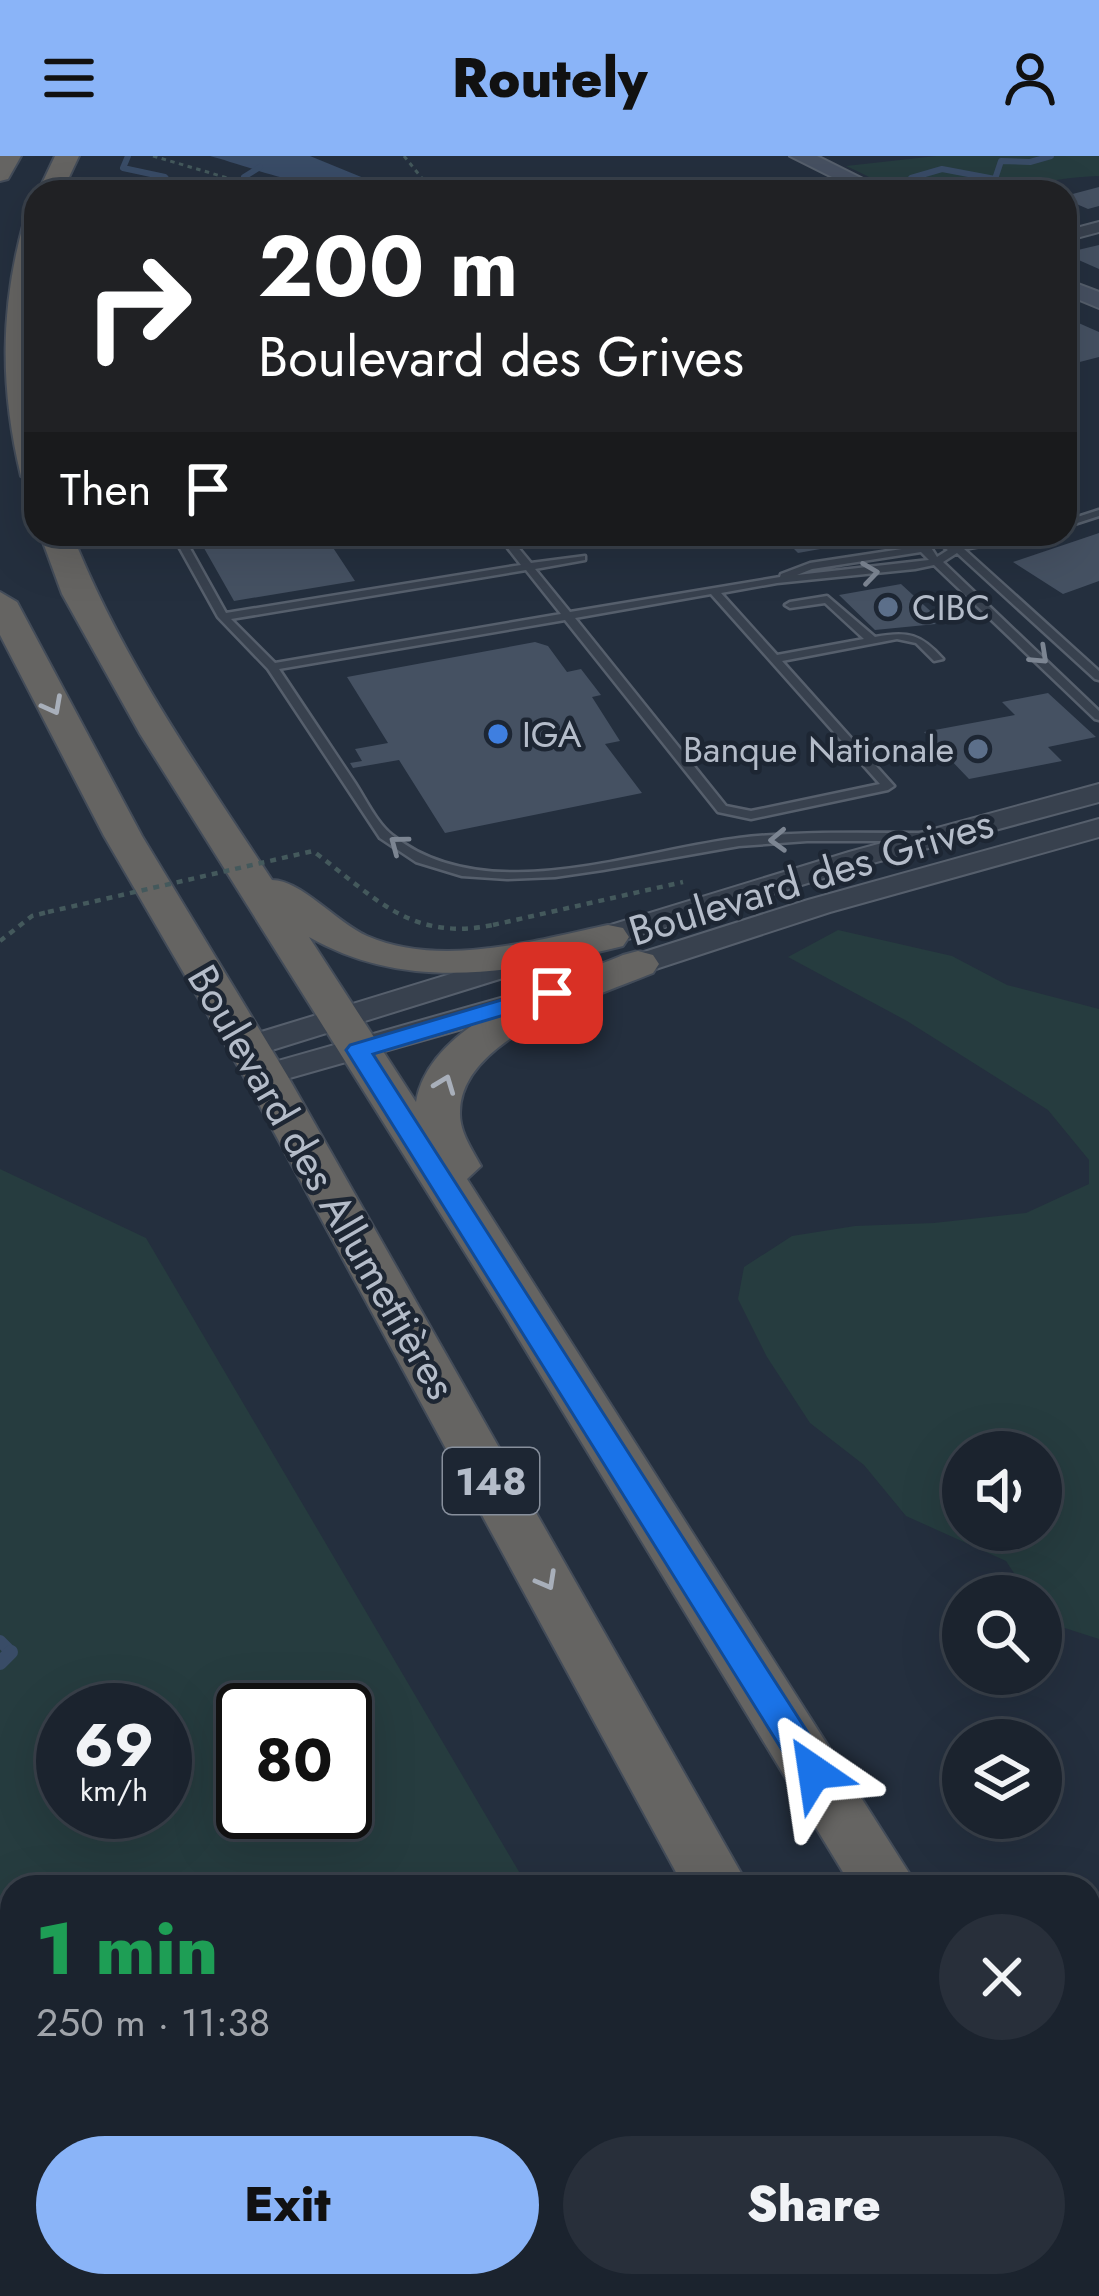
<!DOCTYPE html>
<meta charset="utf-8">
<style>
body{margin:0;font-family:Jost,sans-serif;background:#282f3a;color:#f1f3f6;height:100vh;display:flex;flex-direction:column;font-size:45px;white-space:nowrap}
*{box-sizing:border-box;margin:0}
p{font-size:39px;color:#a0a4aa}
.icon{flex:none;width:66px;height:66px;fill:none;stroke:currentColor;stroke-width:2;stroke-linecap:round;stroke-linejoin:round}
.map{position:relative;flex:1;overflow:hidden}
.sheet{position:absolute;left:0px;top:1719px;width:1101px;height:423px;display:flex;flex-direction:column;background:#1b232e;border-radius:36px 36px 0 0;box-shadow:0 12px 48px #0002,0 0 0 3px #39404a}
.sheet>*{flex:none}
.guide{position:absolute;left:24px;top:24px;width:1053px;height:366px;border-radius:36px;box-shadow:0 12px 48px #0002,0 0 0 3px #39404a;background:#202124;color:#fff;overflow:hidden}
.buttons{position:absolute;left:942px;top:1275px;display:grid;gap:24px}
.buttons a{display:grid;place-items:center;width:120px;height:120px;border-radius:50%;background:#1b232e;box-shadow:0 12px 48px #0002,0 0 0 3px #39404a;font-size:60px}
.speed{position:absolute;left:36px;top:1527px;display:flex;gap:24px;font-size:60px;font-weight:700;text-align:center}
.speed>*{display:grid;place-content:center;width:156px;height:156px;border-radius:50%;background:#1b232e;box-shadow:0 12px 48px #0002,0 0 0 3px #39404a;line-height:1}
.speed small{font-size:30px;font-weight:400}
.speed .limit{border:6px solid #111;border-radius:18px;background:#fff;color:#111}
.pin{position:absolute;display:grid;place-items:center;width:102px;height:102px;color:#fff;margin:-51px;border-radius:24px;box-shadow:0 6px 18px #0006}
.me{position:absolute;width:132px;margin:-66px;rotate:328deg;stroke-linejoin:round;filter:drop-shadow(0 0 9px #0008)}
.turn{display:flex;align-items:center;gap:42px;height:252px;padding:0 36px;font-size:54px}
.turn .icon{width:156px;height:156px;stroke-width:2.5}
.turn b{display:block;font-size:84px;line-height:102px}
.then{display:flex;align-items:center;height:114px;padding:0 36px;background:#0003;gap:24px;font-size:45px}
.round{display:grid;place-items:center;flex:none;width:126px;height:126px;border-radius:63px;background:#282f3a}
.headline{display:flex;align-items:center;justify-content:space-between;height:204px;padding:0 36px}
h1{font-size:72px;font-weight:800;line-height:90px;color:#1e9e55}
.cta{display:flex;gap:24px;margin-top:auto;padding:24px 36px}
.cta a{flex:1;height:138px;border-radius:72px;background:#8ab4f8;color:#111;font-size:48px;font-weight:800;line-height:138px;text-align:center}
.cta a+a{background:#282f3a;color:#f1f3f6}
header{display:flex;justify-content:space-between;align-items:center;height:156px;padding:0 36px;background:#8ab4f8;color:#111;font-size:54px;font-weight:800}
.map>svg:first-child{display:block}
.green{fill:#263c3f;fill-rule:evenodd}
.water{fill:#394c67}
.lines{fill:none;stroke-linecap:round;stroke-linejoin:round}
.stream-far2{stroke:#394c67;stroke-width:6}
.stream-far1{stroke:#394c67;stroke-width:12}
.stream{stroke:#394c67;stroke-width:14}
.building{fill:#455162}
.service-casing{stroke:#565f6c;stroke-width:5}
.minor-casing{stroke:#565f6c;stroke-width:4}
.tertiary-casing{stroke:#565f6c;stroke-width:4}
.secondary-casing{stroke:#565f6c;stroke-width:4}
.trunk-casing{stroke:#434c59;stroke-width:4}
.path-far1{stroke:#44595c;stroke-width:3;stroke-dasharray:4.5 4.5;stroke-linecap:butt}
.path{stroke:#44595c;stroke-width:4.5;stroke-dasharray:6 6;stroke-linecap:butt}
.service{fill:#38414e;fill-rule:evenodd}
.minor{fill:#38414e;fill-rule:evenodd}
.tertiary{fill:#38414e;fill-rule:evenodd}
.secondary{fill:#465061;fill-rule:evenodd}
.trunk{fill:#656462;fill-rule:evenodd}
.path-bridge{stroke:#44595c;stroke-width:4.5;stroke-dasharray:6 6;stroke-linecap:butt}
.oneway{stroke:#7c8592}
.oneway2{stroke:#a8afba}
.route{fill:#1a73e8;stroke:#114b97;stroke-width:3}
.service-dot{fill:#5c6f8a;stroke:#1d2633;stroke-width:4.5}
.shop-dot{fill:#3f7fe0;stroke:#1d2633;stroke-width:4.5}
.labels{text-anchor:middle;dominant-baseline:central;stroke-width:9;stroke-linejoin:round;paint-order:stroke}
.far-poi-label{font-size:36px;fill:#b4bcc9;stroke:#1d2633;text-anchor:start}
.shield{fill:#1d2633;stroke:#878f9c;stroke-width:3}
.shield-label{font-size:39px;font-weight:bold;fill:#b4bcc9}
.street-label{font-size:42px;fill:#b4bcc9;stroke:#1d2633}
</style>
<header><svg class="icon" aria-label="menu" viewBox="0 0 24 24"><path d="M4 6h16M4 12h16M4 18h16"/></svg>Routely<svg class="icon" aria-label="person" viewBox="0 0 24 24"><circle cx="12" cy="8" r="4"/><path d="M4 21q1-7 8-7t8 7"/></svg></header>
<div class="map">
<svg width="1099" height="2140" viewBox="0 0 1099 2140">
<rect width="100%" height="100%" fill="#242f3e"/>
<!-- green -->
<path class="green" d="M936 0H1099V20C1037 21 967 49 906 36 886 31 865 18 846 10Z
M838 774 952 800 1007 829 1099 853V1483L1046 1466 1041 1440H1029L1006 1405 906 1360 864 1309 810 1267 767 1201 738 1143 744 1111 792 1080 855 1070 934 1067 1026 1057 1089 1028V1004L1048 954 907 865 788 801ZM963 1296H1041V1374H963Z
M0 1013 146 1082 528 1731H12V2130H697L701 2140H0ZM63 1554H165V1656H63ZM243 1554H345V1656H243Z"/>
<!-- water -->
<path class="water" d="M210 0H310L371 25C344 48 245 9 210 0Z"/>
<g class="lines">
<!-- stream-far2 -->
<path class="stream-far2" d="M128 0 123 12 165 21 177 36
M244 21 260 11
M915 27 911 22 942 13 995 23 1001 5 1030 6 1051 0
M211 36 232 26"/>
<!-- stream-far1 -->
<path class="stream-far1" d="M0 1485 11 1496 8 1499"/>
<!-- stream -->
<path class="stream" d="M0 1507 11 1496
M0 1760 12 1778
M160 2140 167 2130"/>
</g>
<!-- building -->
<path class="building" d="M1099 31V50L1088 53 1065 43V40Z
M1099 89V113L1065 98V97Z
M1065 161 1099 176V201L1072 208 1065 205Z
M1099 377V425L1063 438 1013 406Z
M196 378H324L355 425 234 445Z
M779 378H883L887 381 798 397Z
M901 428 938 462 931 464 936 468 875 474 839 439Z
M535 486 548 490 567 516 581 513 601 539 592 541 620 585 605 588 642 637 445 677 399 604 353 612 350 607 362 605 355 593 388 587 347 521Z
M1048 537 1096 581 1048 591 1062 605 969 623 924 576 1015 559 1002 546Z"/>
<g class="lines">
<defs>
<path id="service" d="M1099 354V360L1065 371V365Z
M172 378H182L226 457 521 409 497 378H507L531 407 585 400V404L535 413 570 456 780 421 781 418 810 407 915 391 903 378H914L925 389 930 390 937 401 948 394 945 392 949 389 937 378H948L958 388 1014 378H1036L1031 381 964 393 1099 515V524L1095 523 957 397 943 406 1099 555V564L1095 563 934 409 915 413 777 427 721 437 777 499 864 483 825 447 790 452 785 449 790 446 827 440 875 481C908 475 921 478 943 503L934 505 916 487 897 483 782 505 894 630 888 634 751 663 718 656 565 464 279 513C304 551 330 589 355 627 366 644 377 667 392 679 486 754 633 695 739 682 799 675 861 677 922 677L928 681 922 685H807L739 690 603 714 555 721 507 723 462 720 416 706 380 682 268 513 218 461ZM921 396 929 404 797 419 812 413ZM526 414 561 458 275 507 231 463ZM711 438 880 628 751 655 726 650 575 462Z"/>
<path id="minor" d="M1099 66V76L1065 85V75Z"/>
<path id="tertiary" d="M1099 628V646L869 708 259 898H235L231 891 235 884 849 696Z
M1099 663V681L830 756 619 825 608 827 592 818 597 811 808 744Z
M539 831 555 841 550 848 265 929 253 926 248 919 253 912Z"/>
<path id="secondary" d="M790 0H817L889 36H862Z
M1065 123 1099 136V152L1065 138Z"/>
<path id="trunk" d="M0 0H21L8 23 0 25Z
M55 0H79L62 36H38Z
M36 59 30 193 36 329 21 320C0 233 0 152 24 66Z
M40 378H72C121 502 199 613 272 724 301 724 337 767 367 780 441 812 533 785 608 769L623 772 629 781 623 790C516 816 409 838 309 781L416 946C430 864 557 827 623 799L638 795 653 799 659 808 653 817C595 841 458 882 460 958 460 977 473 995 481 1010L467 1023 918 1731H852L506 1162 140 578 62 438Z
M0 436 17 446 142 680 287 919 749 1731H684L243 919 104 680 0 479Z
M1089 2019 1099 2023V2105L1089 2101Z
M904 2130H978L982 2140H908Z"/>
</defs>
<!-- service casing -->
<use href="#service" class="service-casing"/>
<!-- minor casing -->
<use href="#minor" class="minor-casing"/>
<!-- tertiary casing -->
<use href="#tertiary" class="tertiary-casing"/>
<!-- secondary casing -->
<use href="#secondary" class="secondary-casing"/>
<!-- trunk casing -->
<use href="#trunk" class="trunk-casing"/>
<!-- path-far1 -->
<path class="path-far1" d="M153 0 275 36
M404 0 433 36
M802 36 817 34"/>
<!-- path -->
<path class="path" d="M493 769 683 726
M0 785 32 760 48 756"/>
<!-- service -->
<use href="#service" class="service"/>
<!-- minor -->
<use href="#minor" class="minor"/>
<!-- tertiary -->
<use href="#tertiary" class="tertiary"/>
<!-- secondary -->
<use href="#secondary" class="secondary"/>
<!-- trunk -->
<use href="#trunk" class="trunk"/>
<!-- path-bridge -->
<path class="path-bridge" d="M48 756 313 695C375 741 410 786 493 769"/>
</g>
<!-- one-way arrows -->
<defs><path id="oneway-chevron" d="M-2-3.5L2.5 0L-2 3.5" fill="none" stroke-width="1.6" stroke-linecap="round" stroke-linejoin="round" transform="scale(3)"/></defs>
<g class="oneway">
<use href="#oneway-chevron" transform="translate(870 417) rotate(-8)"/>
<use href="#oneway-chevron" transform="translate(1040 500) rotate(43)"/>
<use href="#oneway-chevron" transform="translate(778 684) rotate(178)"/>
<use href="#oneway-chevron" transform="translate(398 688) rotate(-143)"/>
</g>
<g class="oneway2">
<use href="#oneway-chevron" transform="translate(53 550) rotate(62)"/>
<use href="#oneway-chevron" transform="translate(445 928) rotate(-69)"/>
<use href="#oneway-chevron" transform="translate(547 1425) rotate(61)"/>
</g>
<!-- route -->
<path class="route" d="M552 829 564 837 561 842 373 898 826 1605 831 1616 826 1626 814 1630 802 1626 346 894 350 889Z"/>
<!-- markers -->
<g class="service-dot">
<circle cx="888" cy="451" r="12"/>
<circle cx="978" cy="593" r="12"/>
</g>
<circle class="shop-dot" cx="498" cy="578" r="12"/>
<g class="labels">
<!-- far-poi labels -->
<g class="far-poi-label">
<text x="912" y="451">CIBC</text>
<text x="522" y="578">IGA</text>
<text x="954" y="593" text-anchor="end">Banque Nationale</text>
</g>
<!-- shield labels -->
<rect class="shield" x="443" y="1292" width="96" height="66" rx="9"/>
<g class="shield-label">
<text x="491" y="1325">148</text>
</g>
<!-- street labels -->
<g class="street-label">
<text transform="translate(811 721) rotate(-17)">Boulevard des Grives</text>
<text transform="translate(322 1026) rotate(60)">Boulevard des Allumettières</text>
</g>
</g>
</svg>
<div class="buttons">
<a><svg class="icon" aria-label="sound" viewBox="0 0 24 24"><path d="M4 9h4l5-4v14l-5-4H4zM17 9q2 3 0 6"/></svg></a>
<a><svg class="icon" aria-label="search" viewBox="0 0 24 24"><circle cx="10" cy="10" r="6"/><path d="M15 15l6 6"/></svg></a>
<a><svg class="icon" aria-label="layers" viewBox="0 0 24 24"><path d="M12 4l9 5-9 5-9-5zM3 14l9 5 9-5"/></svg></a>
</div>
<div class="speed"><div>69<small>km/h</small></div><div class="limit">80</div></div>
<div class="pin" style="left:552px;top:837px;background:#d93025"><svg class="icon" aria-label="arrive" viewBox="0 0 24 24"><path d="M6 21V4h12l-3 4 3 4H6"/></svg></div>
<svg class="me" style="left:814px;top:1616px" viewBox="-20 -20 40 40"><path d="M0-17L14 15 0 8-14 15z" fill="#1a73e8" stroke="#fff" stroke-width="4"/></svg>
<div class="guide">
<div class="turn"><svg class="icon" aria-label="right" viewBox="0 0 24 24"><path d="M7 20v-9h11M14 6l5 5-5 5"/></svg><div><b>200 m</b>Boulevard des Grives</div></div>
<div class="then">Then<svg class="icon" aria-label="arrive" viewBox="0 0 24 24"><path d="M6 21V4h12l-3 4 3 4H6"/></svg></div>
</div>
<section class="sheet">
<div class="headline"><div><h1>1 min</h1><p>250 m · 11:38</p></div><a class="round"><svg class="icon" aria-label="close" viewBox="0 0 24 24"><path d="M6 6l12 12M18 6L6 18"/></svg></a></div>
<div class="cta"><a>Exit</a><a>Share</a></div>
</section>
</div>
